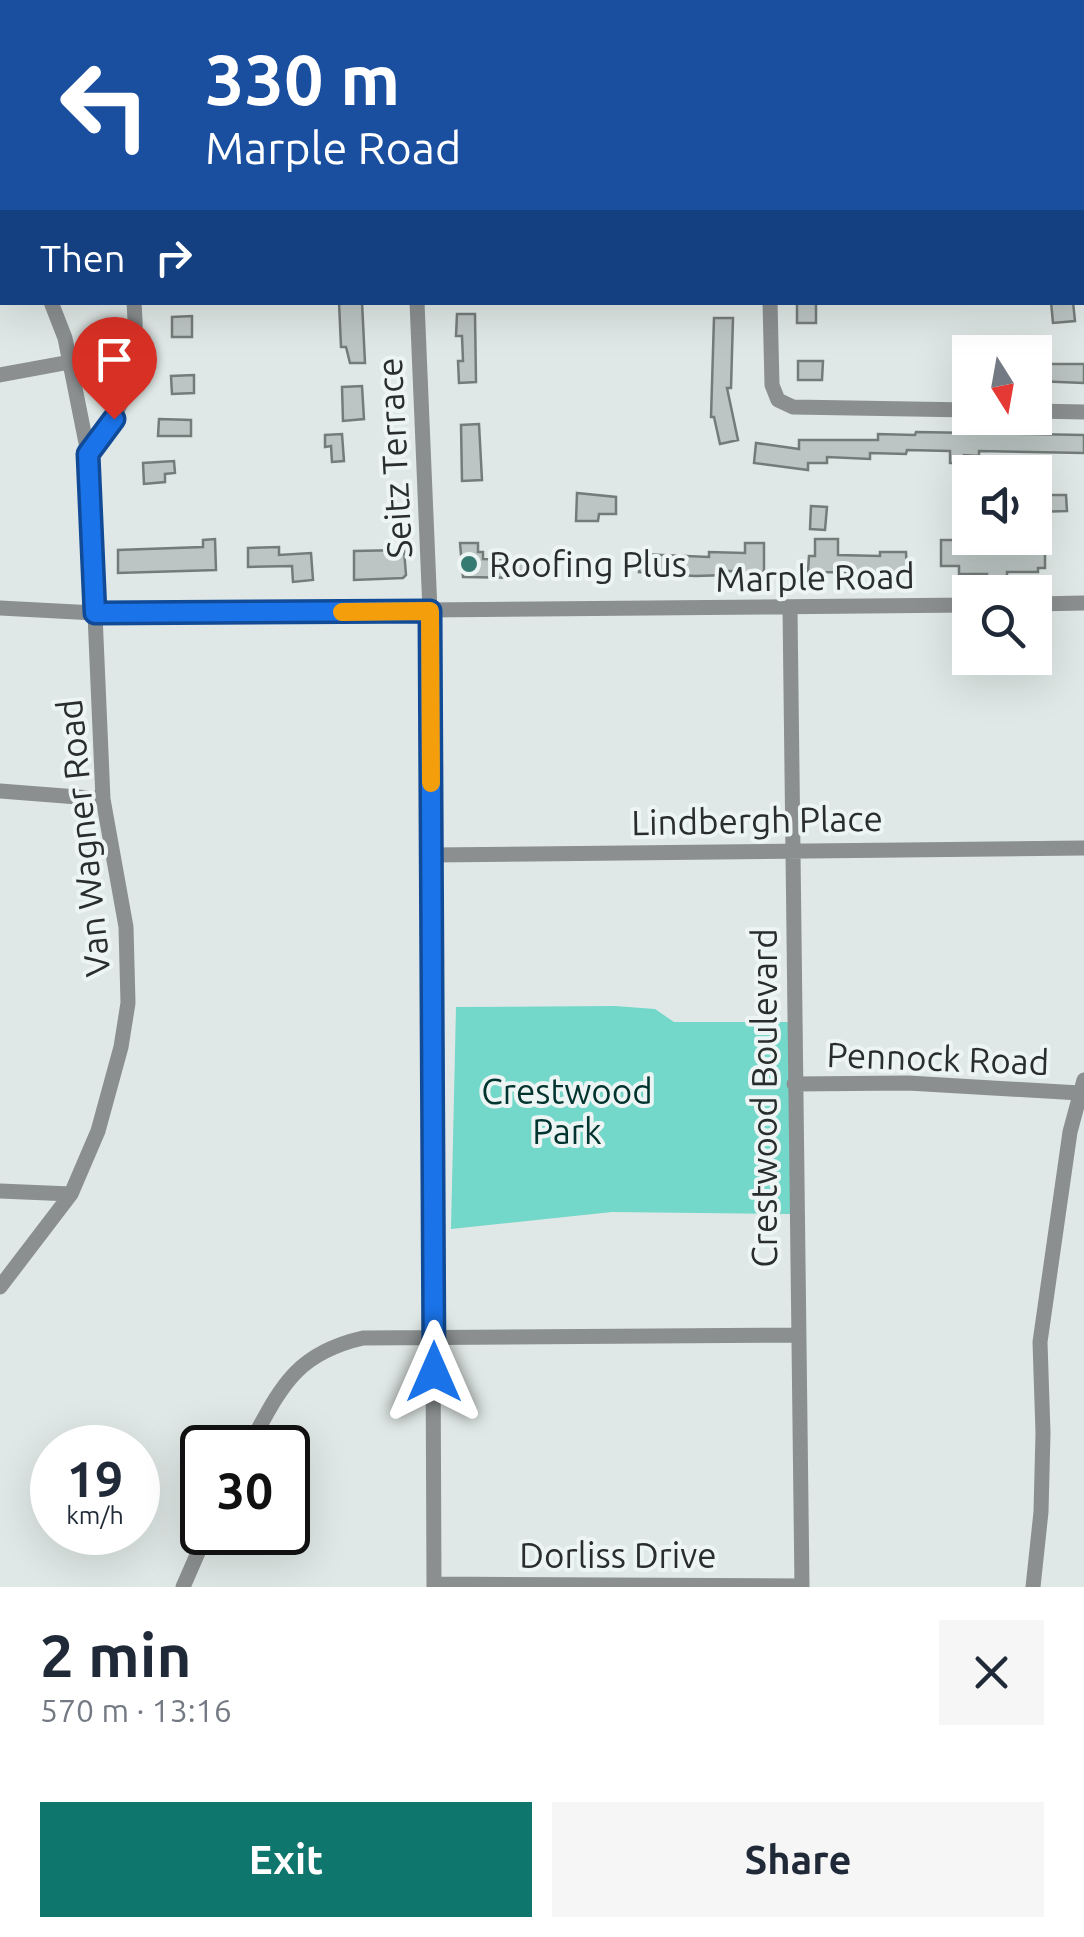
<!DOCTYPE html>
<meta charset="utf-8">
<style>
body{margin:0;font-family:Ubuntu,sans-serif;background:#f6f6f7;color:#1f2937;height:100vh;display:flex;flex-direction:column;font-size:38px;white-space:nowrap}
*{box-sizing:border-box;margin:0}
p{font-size:32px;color:#747a83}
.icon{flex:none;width:55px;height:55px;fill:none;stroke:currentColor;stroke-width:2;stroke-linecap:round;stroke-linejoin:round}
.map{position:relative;height:1587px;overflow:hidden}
.panel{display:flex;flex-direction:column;background:#fff;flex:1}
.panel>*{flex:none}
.top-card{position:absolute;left:0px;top:0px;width:1085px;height:305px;box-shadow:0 10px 40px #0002;background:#1a4fa0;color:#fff;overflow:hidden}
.needle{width:65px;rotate:169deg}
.fabs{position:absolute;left:952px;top:335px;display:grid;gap:20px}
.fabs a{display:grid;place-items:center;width:100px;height:100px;border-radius:0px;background:#fff;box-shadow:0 10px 40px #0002;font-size:50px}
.speed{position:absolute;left:30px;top:1425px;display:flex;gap:20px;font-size:50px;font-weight:700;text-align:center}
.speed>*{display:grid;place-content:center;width:130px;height:130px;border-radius:50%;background:#fff;box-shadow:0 10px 40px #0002;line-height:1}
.speed small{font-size:25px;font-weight:400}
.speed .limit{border:5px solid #111;border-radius:15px;background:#fff;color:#111}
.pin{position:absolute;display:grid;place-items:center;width:85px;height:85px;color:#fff;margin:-102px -42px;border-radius:50% 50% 50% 0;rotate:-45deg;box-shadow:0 0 10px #0007}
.pin .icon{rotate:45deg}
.me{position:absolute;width:110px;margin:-55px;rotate:0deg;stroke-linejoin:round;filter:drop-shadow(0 0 8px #0008)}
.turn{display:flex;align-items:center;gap:35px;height:210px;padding:0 40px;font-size:45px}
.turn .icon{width:130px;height:130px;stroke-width:2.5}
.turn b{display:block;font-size:70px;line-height:85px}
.then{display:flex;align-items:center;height:95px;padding:0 40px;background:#0003;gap:20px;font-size:38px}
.round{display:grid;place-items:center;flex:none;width:105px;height:105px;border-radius:0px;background:#f6f6f7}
.head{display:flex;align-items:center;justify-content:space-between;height:170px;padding:0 40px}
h1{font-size:60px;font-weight:700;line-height:75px}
.primary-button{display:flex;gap:20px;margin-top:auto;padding:20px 40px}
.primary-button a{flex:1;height:115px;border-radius:0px;background:#0f766e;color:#fff;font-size:40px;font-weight:700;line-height:115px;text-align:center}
.primary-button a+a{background:#f6f6f7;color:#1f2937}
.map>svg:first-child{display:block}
.green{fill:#73d8c9}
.building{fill:#bcc5c3;stroke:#747c7a;stroke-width:2.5}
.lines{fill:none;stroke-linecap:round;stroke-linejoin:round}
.minor{stroke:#8b8f8f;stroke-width:15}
.route-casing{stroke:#114b97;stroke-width:25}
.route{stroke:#1a73e8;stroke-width:18}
.slow{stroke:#f59e0b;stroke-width:18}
.poi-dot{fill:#357b71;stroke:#ecf5f4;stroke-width:4}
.labels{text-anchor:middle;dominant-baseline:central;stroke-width:8;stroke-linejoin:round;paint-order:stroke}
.street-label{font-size:35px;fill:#292d2c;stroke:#ecf5f4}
.poi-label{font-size:35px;fill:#292d2c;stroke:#ecf5f4;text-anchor:start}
.park-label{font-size:35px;fill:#01342f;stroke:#ecf5f4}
</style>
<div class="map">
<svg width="1084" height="1587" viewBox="0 0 1084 1587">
<rect width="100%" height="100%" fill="#dfe8e6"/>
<!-- green -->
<path class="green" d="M615 1006 655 1009 674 1022H790V1214L612 1212 451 1229 456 1007Z"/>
<!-- building -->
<path class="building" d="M339 302H362L365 363H350L346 347H341Z
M797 302H816V323H797Z
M1051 302H1073L1075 321 1053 323Z
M457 314H475L476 382 459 383 458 361H463L462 336H456Z
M192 316V337H172V317Z
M714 318H733L731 388H727L738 440 720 444 714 417H711Z
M1035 360H1047V364H1084V383L1035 381Z
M798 361H823L822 380H798Z
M194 375V393L172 394 171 376Z
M362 386 364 419 343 421 342 387Z
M159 419 191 420V436H158Z
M479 424 482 480 462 481 461 425Z
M916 432 1084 435V453L979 451V456L964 455V463H950V451L907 450 906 454 870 453V459L827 457V463H808V470L754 463 756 443 799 449V440H878V434L915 435Z
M342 434 344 461 332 462 331 446 325 447V435Z
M174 461 175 473 165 474V482L144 484 143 463Z
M577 493 616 497V514H599L598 521H576Z
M1035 495H1066L1067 511 1035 512Z
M811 506 827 507 825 530 810 529Z
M215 539 216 570 118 573V550L203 547V540Z
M815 539H838V555L880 556V552H906L907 573 808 572 809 556H815Z
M941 540H959V550L1028 547V552L1045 554V568H1038V572H1007V579H987V574H959V566H941Z
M460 543H478V552H483V559L528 560 527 578 463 577Z
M745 543H764V572L728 571V575L695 576 639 572 640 554 709 557V552L745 553Z
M279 547V555L311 553 313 580 293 582 292 566 248 567V548Z
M404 550 406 575 403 578 354 580V551Z"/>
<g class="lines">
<!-- minor -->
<path class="minor" d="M99 0V2
M397 0V2
M831 0 832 2
M15 2 16 0
M781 2V0
M949 2 950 0
M0 49 2 47
M1082 54H1084
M0 193 2 198
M1082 227 1084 228
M417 302 430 611 434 1587
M770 302 772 385 778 400 793 407 970 410
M0 375 70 362
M1035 411 1084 412
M88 453C131 396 139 375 134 302
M1035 604 1084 603
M0 608 95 613 970 605
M790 608 802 1587
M0 791 103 799
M431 855 1084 848
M794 1084 908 1083 1080 1093
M0 1191 71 1194
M0 1287 71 1194 98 1131 121 1047 128 1003 126 927 103 799 88 453 65 338 51 302
M248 1448C280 1390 293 1354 363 1338L796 1335
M434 1584 802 1586
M183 1587 207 1532
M1033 1587 1041 1512 1043 1433 1040 1342 1070 1132 1084 1080"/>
</g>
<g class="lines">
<defs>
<path id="route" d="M114 419 88 454 95 613 430 611 434 1372"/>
</defs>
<!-- route casing -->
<use href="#route" class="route-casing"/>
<!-- route -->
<use href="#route" class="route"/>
<!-- slow -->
<path class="slow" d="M342 612 430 611 431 783"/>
</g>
<!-- markers -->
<circle class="poi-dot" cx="469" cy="564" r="10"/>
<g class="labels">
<!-- street labels -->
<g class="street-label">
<text transform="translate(394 458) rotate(-93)">Seitz Terrace</text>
<text transform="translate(815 577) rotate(-1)">Marple Road</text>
<text transform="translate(757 820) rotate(-1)">Lindbergh Place</text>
<text transform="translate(83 838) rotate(-96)">Van Wagner Road</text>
<text transform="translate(938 1058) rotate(2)">Pennock Road</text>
<text transform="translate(764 1098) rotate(-90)">Crestwood Boulevard</text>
<text x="618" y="1555">Dorliss Drive</text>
</g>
<!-- poi labels -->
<g class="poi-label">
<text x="489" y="564">Roofing Plus</text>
</g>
<!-- park labels -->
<g class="park-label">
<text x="567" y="1091">Crestwood<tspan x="567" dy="40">Park</tspan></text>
</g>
</g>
</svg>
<div class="fabs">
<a><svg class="needle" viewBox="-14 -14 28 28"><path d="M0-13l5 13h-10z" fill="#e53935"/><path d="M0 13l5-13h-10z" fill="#747a83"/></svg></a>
<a><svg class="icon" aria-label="sound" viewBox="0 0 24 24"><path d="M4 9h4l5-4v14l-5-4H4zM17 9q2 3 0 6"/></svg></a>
<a><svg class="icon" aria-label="search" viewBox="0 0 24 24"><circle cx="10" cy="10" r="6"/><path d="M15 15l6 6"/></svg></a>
</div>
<div class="speed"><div>19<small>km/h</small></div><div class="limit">30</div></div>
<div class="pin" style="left:114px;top:419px;background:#d93025"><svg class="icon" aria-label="arrive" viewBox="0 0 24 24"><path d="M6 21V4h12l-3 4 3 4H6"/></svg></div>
<svg class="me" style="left:434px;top:1372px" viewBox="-20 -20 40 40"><path d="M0-17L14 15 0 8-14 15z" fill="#1a73e8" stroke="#fff" stroke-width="4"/></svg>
<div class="top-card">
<div class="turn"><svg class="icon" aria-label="left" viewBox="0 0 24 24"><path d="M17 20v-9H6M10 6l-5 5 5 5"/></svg><div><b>330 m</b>Marple Road</div></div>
<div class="then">Then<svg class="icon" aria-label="right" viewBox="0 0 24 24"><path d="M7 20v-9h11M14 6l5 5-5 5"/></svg></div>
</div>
</div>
<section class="panel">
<div class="head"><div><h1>2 min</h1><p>570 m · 13:16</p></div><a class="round"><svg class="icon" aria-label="close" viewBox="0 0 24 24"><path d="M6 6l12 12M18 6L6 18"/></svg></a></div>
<div class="primary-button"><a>Exit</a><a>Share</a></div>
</section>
